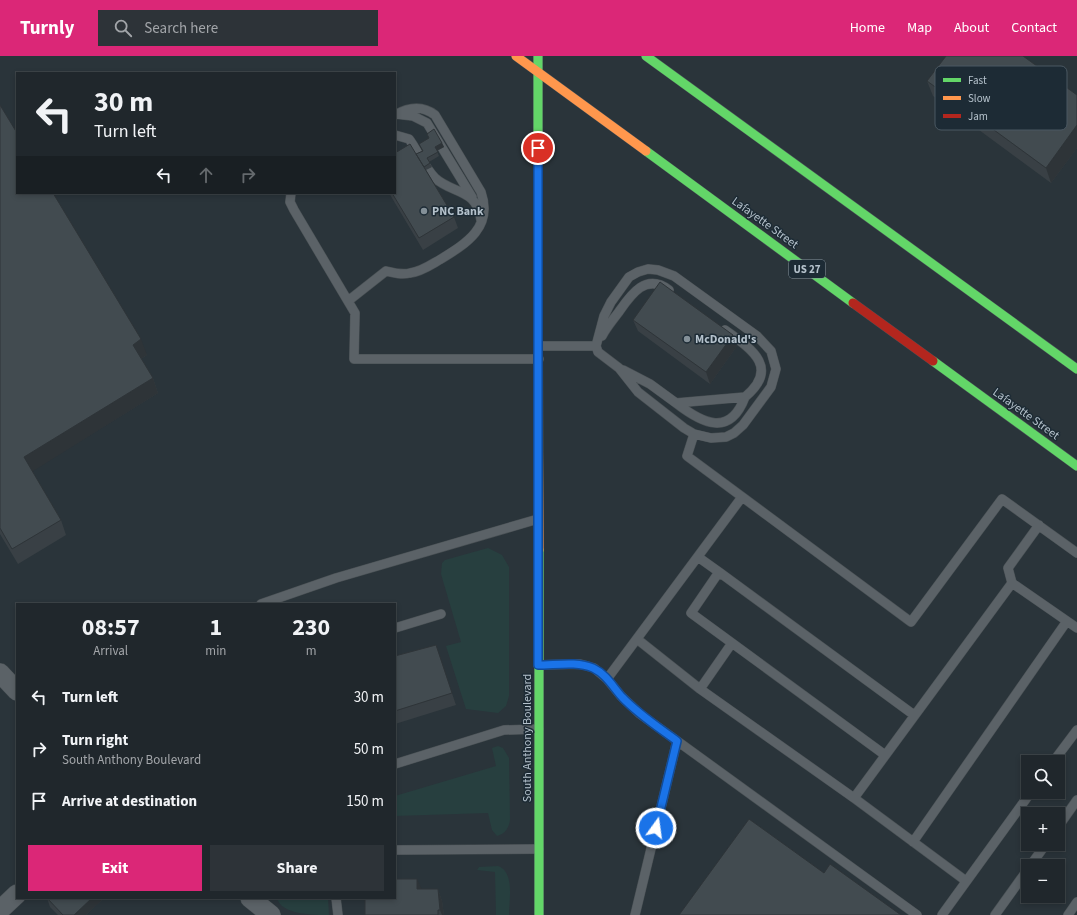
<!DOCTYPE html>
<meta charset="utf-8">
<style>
body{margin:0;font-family:"Source Sans 3",sans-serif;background:#2d3338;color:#f1f3f6;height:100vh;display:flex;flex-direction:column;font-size:15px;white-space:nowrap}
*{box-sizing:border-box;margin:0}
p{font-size:13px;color:#a2a5a9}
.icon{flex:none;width:22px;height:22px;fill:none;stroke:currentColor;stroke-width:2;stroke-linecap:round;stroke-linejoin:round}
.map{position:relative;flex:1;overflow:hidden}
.details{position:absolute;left:16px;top:547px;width:380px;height:296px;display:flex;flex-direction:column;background:#20272c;border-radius:0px;box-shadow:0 2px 6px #0003,0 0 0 1px #3d4448}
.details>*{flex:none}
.banner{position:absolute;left:16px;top:16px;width:380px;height:122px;border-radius:0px;box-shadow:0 2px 6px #0003,0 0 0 1px #3d4448;background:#20272c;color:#f1f3f6;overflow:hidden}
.fabs{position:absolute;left:1021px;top:699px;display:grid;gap:8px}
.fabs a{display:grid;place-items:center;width:44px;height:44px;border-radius:0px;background:#20272c;box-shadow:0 2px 6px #0003,0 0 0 1px #3d4448;font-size:20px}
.pin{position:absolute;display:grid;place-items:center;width:34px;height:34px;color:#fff;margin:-17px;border:2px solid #fff;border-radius:50%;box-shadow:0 1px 4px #0007}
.me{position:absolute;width:44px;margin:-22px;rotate:14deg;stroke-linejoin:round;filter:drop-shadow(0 0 3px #0008)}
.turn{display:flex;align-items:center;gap:14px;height:84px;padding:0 12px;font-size:18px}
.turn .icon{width:52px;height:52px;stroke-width:2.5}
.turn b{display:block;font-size:28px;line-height:34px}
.lanes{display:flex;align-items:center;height:38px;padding:0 12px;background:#0003;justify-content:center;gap:20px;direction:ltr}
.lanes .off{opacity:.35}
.eta{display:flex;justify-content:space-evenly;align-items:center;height:68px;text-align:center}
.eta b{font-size:24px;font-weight:700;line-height:28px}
.primary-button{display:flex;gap:8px;margin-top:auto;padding:8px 12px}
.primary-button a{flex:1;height:46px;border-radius:0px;background:#db2777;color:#fff;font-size:16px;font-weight:700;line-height:46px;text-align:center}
.primary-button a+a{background:#2d3338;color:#f1f3f6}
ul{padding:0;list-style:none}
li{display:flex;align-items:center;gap:12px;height:52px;padding:0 12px}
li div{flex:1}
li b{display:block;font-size:15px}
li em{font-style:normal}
header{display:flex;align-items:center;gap:24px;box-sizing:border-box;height:56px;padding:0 20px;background:#db2777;color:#fff}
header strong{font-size:19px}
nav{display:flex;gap:22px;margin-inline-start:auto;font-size:14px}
.search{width:280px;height:36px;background:#2d3338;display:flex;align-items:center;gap:10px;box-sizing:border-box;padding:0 14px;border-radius:0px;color:#a2a5a9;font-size:15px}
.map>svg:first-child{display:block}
.green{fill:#273f3f}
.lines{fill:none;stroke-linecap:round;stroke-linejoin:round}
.lane-casing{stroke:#495054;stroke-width:10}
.street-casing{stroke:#495054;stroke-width:20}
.fast-casing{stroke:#485156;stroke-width:10}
.slow-casing{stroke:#485156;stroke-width:10}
.jam-casing{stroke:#485156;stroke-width:10}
.lane{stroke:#5b6267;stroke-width:9}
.street{stroke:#5b6267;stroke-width:19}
.fast{stroke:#63d668;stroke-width:9}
.slow{stroke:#ff974d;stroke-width:9}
.jam{stroke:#b3261e;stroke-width:9}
.wall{fill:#394045}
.shaded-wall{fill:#2e3438}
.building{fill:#424b50;stroke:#2e3438}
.route-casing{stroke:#114b97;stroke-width:10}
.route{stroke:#1a73e8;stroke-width:7}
.poi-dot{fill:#849098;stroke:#1d2b35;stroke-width:1.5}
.labels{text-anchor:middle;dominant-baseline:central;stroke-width:3;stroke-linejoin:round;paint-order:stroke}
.shield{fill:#1d2b35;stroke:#87949e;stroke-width:1}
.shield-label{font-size:11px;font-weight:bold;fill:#b4c1cb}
.poi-label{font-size:12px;font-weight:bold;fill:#b4c1cb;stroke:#1d2b35;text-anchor:start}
.street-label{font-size:12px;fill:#b4c1cb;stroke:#1d2b35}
.key{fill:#1d2b35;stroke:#4a5862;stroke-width:1}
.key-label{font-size:11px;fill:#b4c1cb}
</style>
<header>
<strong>Turnly</strong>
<div class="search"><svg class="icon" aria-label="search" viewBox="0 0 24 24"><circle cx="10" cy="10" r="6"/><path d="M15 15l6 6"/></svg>Search here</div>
<nav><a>Home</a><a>Map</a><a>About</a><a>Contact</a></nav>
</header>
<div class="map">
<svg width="1077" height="859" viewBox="0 0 1077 859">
<rect width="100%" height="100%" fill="#2a343a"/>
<!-- green -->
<path class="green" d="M488 492 502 499 509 511V640L506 650 498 657 466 653 446 590 461 586 441 518 442 507 445 504Z
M498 690 503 692 509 702 510 764C509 772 505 778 497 780L492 774 488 757 395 760V740L496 710 492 692Z
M498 810C515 816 509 844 509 859H496L495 816 477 814 479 811Z
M277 842H328L329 859C314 859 281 859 277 842Z"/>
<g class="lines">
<defs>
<path id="lane" d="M396 58 413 60 427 67 472 141
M395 79 409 83C418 95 424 111 435 122 452 138 477 132 481 164
M291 137 290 146 294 154 355 257 354 303H539
M648 213 658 214 674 220 757 280 771 295 776 313 771 331 743 369 734 377 726 381 711 382 694 378 684 372 638 336 619 312 598 296 596 290 604 260 611 246 629 221 638 216Z
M348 245 386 215C394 217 402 219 410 217 421 216 432 208 441 203 467 187 493 171 481 136L435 59C422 49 409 51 395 59
M602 280C606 272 612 265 618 257 630 240 645 216 669 234
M539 290H596
M623 314 650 328 676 347 745 341C781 311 750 292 725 274
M676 347C703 368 730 381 745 341
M694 378 687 400 911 566 1002 443 1077 497
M698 501 719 516
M1012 527 1008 512 1039 469
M261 548 336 522 538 463
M395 572 441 558
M637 583 700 633
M732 587 691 557 719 516 914 659
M538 609 580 608 594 612 607 623 621 640 640 658 917 859
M607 623 742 441
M1053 706 1077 674
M395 708 504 674 539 673
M854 742 700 633 732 587 885 699
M1058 771 1077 744
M913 786 1067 565
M395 794 539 793
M1030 810 1046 788
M966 825 854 742 1012 527 1077 572
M336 842 338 859
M635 859 677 685
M942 859 1031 736
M995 859 1028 813
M1068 859 1077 846"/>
<path id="street" d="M0 617 17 635
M250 842 271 859
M0 854 17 838"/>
<path id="fast" d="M538 0V292
M646 0 1077 313
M646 95 853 247
M933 305 1077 410
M539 494V859"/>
<path id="slow" d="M516 0 646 95
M538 292 539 494"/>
<path id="jam" d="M853 247 933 305"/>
</defs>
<!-- lane casing -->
<use href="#lane" class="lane-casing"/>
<!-- street casing -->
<use href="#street" class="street-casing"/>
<!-- fast casing -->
<use href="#fast" class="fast-casing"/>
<!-- slow casing -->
<use href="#slow" class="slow-casing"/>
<!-- jam casing -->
<use href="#jam" class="jam-casing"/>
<!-- lane -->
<use href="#lane" class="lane"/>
<!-- street -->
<use href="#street" class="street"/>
<!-- fast -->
<use href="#fast" class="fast"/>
<!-- slow -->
<use href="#slow" class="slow"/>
<!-- jam -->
<use href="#jam" class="jam"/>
</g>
<!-- wall -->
<path class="wall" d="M927 25 1077 39V92L1051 127 933 40Z
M0 49 147 299 141 303 153 322 158 337 32 415 61 464 66 479 18 508 0 478Z
M427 78 442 87 444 91 437 95 439 100 429 106 432 111 426 114 454 161 458 172 423 194 389 137H395L416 98 422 95 419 88 429 83Z
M633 264 733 279 737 290 710 328 638 275Z
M436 589 456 649 395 668V600Z
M421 833H438L442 845 444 859H365Z
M47 842H104L86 859H58L50 851Z"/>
<!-- shaded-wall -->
<path class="shaded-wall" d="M1077 69V92L1051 127 1046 112Z
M442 87 444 91 436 95 435 91Z
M733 279 737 290 710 328 706 316Z
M141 283 147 299 139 304 133 289Z
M153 322 158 337 30 417 24 401Z
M436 589 440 600 456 649Z
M417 823 422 834 417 833Z
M438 833 442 845 444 859H442L440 854Z
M92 842H104L86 859H74Z"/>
<!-- building -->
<path class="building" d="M946 0H1023L1077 39V69L1046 112 927 25Z
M0 49 17 77V137H53L141 283 133 289 153 322 24 401 61 464 12 493 0 472Z
M434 73 442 87 435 91 438 96 427 102 430 107 424 111 416 98 423 95 419 88 429 82 427 78Z
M410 88 454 161 419 182 392 137H395V97Z
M660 226 733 279 706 316 633 264Z
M436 589 452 637 395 655V600Z
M749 763 824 817 830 808 901 859H679Z
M395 823H417V833H438L440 854H438V859H365V842H395Z
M47 842H92L74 859H63Z"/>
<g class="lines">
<defs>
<path id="route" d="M538 92V609C556 609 577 605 593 612 606 618 613 631 622 641 638 658 658 671 677 685L656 772"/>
</defs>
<!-- route casing -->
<use href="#route" class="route-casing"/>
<!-- route -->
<use href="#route" class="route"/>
</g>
<!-- markers -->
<g class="poi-dot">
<circle cx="424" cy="155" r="4"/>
<circle cx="687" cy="283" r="4"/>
</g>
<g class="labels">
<!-- shield labels -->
<rect class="shield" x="789" y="204" width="36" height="18" rx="3"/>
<g class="shield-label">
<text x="807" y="213">US 27</text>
</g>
<!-- poi labels -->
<g class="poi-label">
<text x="432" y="155">PNC Bank</text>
<text x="695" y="283">McDonald's</text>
</g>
<!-- street labels -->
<g class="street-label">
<text transform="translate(765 167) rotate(36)">Lafayette Street</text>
<text transform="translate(1026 358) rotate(36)">Lafayette Street</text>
<text transform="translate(527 682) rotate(-90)">South Anthony Boulevard</text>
</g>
</g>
<!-- legend -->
<rect x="935" y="10" width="132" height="64" rx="6" class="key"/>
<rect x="943" y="22" width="18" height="4" fill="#63d668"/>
<rect x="943" y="40" width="18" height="4" fill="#ff974d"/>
<rect x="943" y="58" width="18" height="4" fill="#b3261e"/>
<g class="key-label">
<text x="968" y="28">Fast</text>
<text x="968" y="46">Slow</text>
<text x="968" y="64">Jam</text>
</g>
</svg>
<div class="fabs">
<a><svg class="icon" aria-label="search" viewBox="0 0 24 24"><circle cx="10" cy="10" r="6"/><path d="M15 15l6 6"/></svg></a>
<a>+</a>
<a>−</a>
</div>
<div class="pin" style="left:538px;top:92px;background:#d93025"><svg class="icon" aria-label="arrive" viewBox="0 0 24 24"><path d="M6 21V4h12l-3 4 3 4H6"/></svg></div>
<svg class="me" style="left:656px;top:772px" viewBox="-20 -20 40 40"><circle r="17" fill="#1a73e8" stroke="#fff" stroke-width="3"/><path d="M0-11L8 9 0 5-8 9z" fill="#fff"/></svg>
<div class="banner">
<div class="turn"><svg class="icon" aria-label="left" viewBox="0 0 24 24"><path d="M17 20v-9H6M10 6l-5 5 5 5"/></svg><div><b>30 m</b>Turn left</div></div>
<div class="lanes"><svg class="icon" aria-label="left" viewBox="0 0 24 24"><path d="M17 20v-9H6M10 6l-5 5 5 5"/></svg><svg class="icon off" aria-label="ahead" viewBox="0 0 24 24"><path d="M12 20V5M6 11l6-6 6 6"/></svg><svg class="icon off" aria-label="right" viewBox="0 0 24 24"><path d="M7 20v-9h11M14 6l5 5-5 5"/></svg></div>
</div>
<section class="details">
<div class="eta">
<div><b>08:57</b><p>Arrival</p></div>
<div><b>1</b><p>min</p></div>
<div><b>230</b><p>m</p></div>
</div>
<ul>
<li><svg class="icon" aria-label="left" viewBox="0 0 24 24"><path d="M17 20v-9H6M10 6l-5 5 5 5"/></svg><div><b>Turn left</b></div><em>30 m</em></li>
<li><svg class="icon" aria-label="right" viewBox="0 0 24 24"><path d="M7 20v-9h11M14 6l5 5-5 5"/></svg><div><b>Turn right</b><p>South Anthony Boulevard</p></div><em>50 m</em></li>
<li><svg class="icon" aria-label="arrive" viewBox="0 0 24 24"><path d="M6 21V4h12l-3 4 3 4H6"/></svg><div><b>Arrive at destination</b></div><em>150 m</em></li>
</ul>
<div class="primary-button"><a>Exit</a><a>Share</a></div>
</section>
</div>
